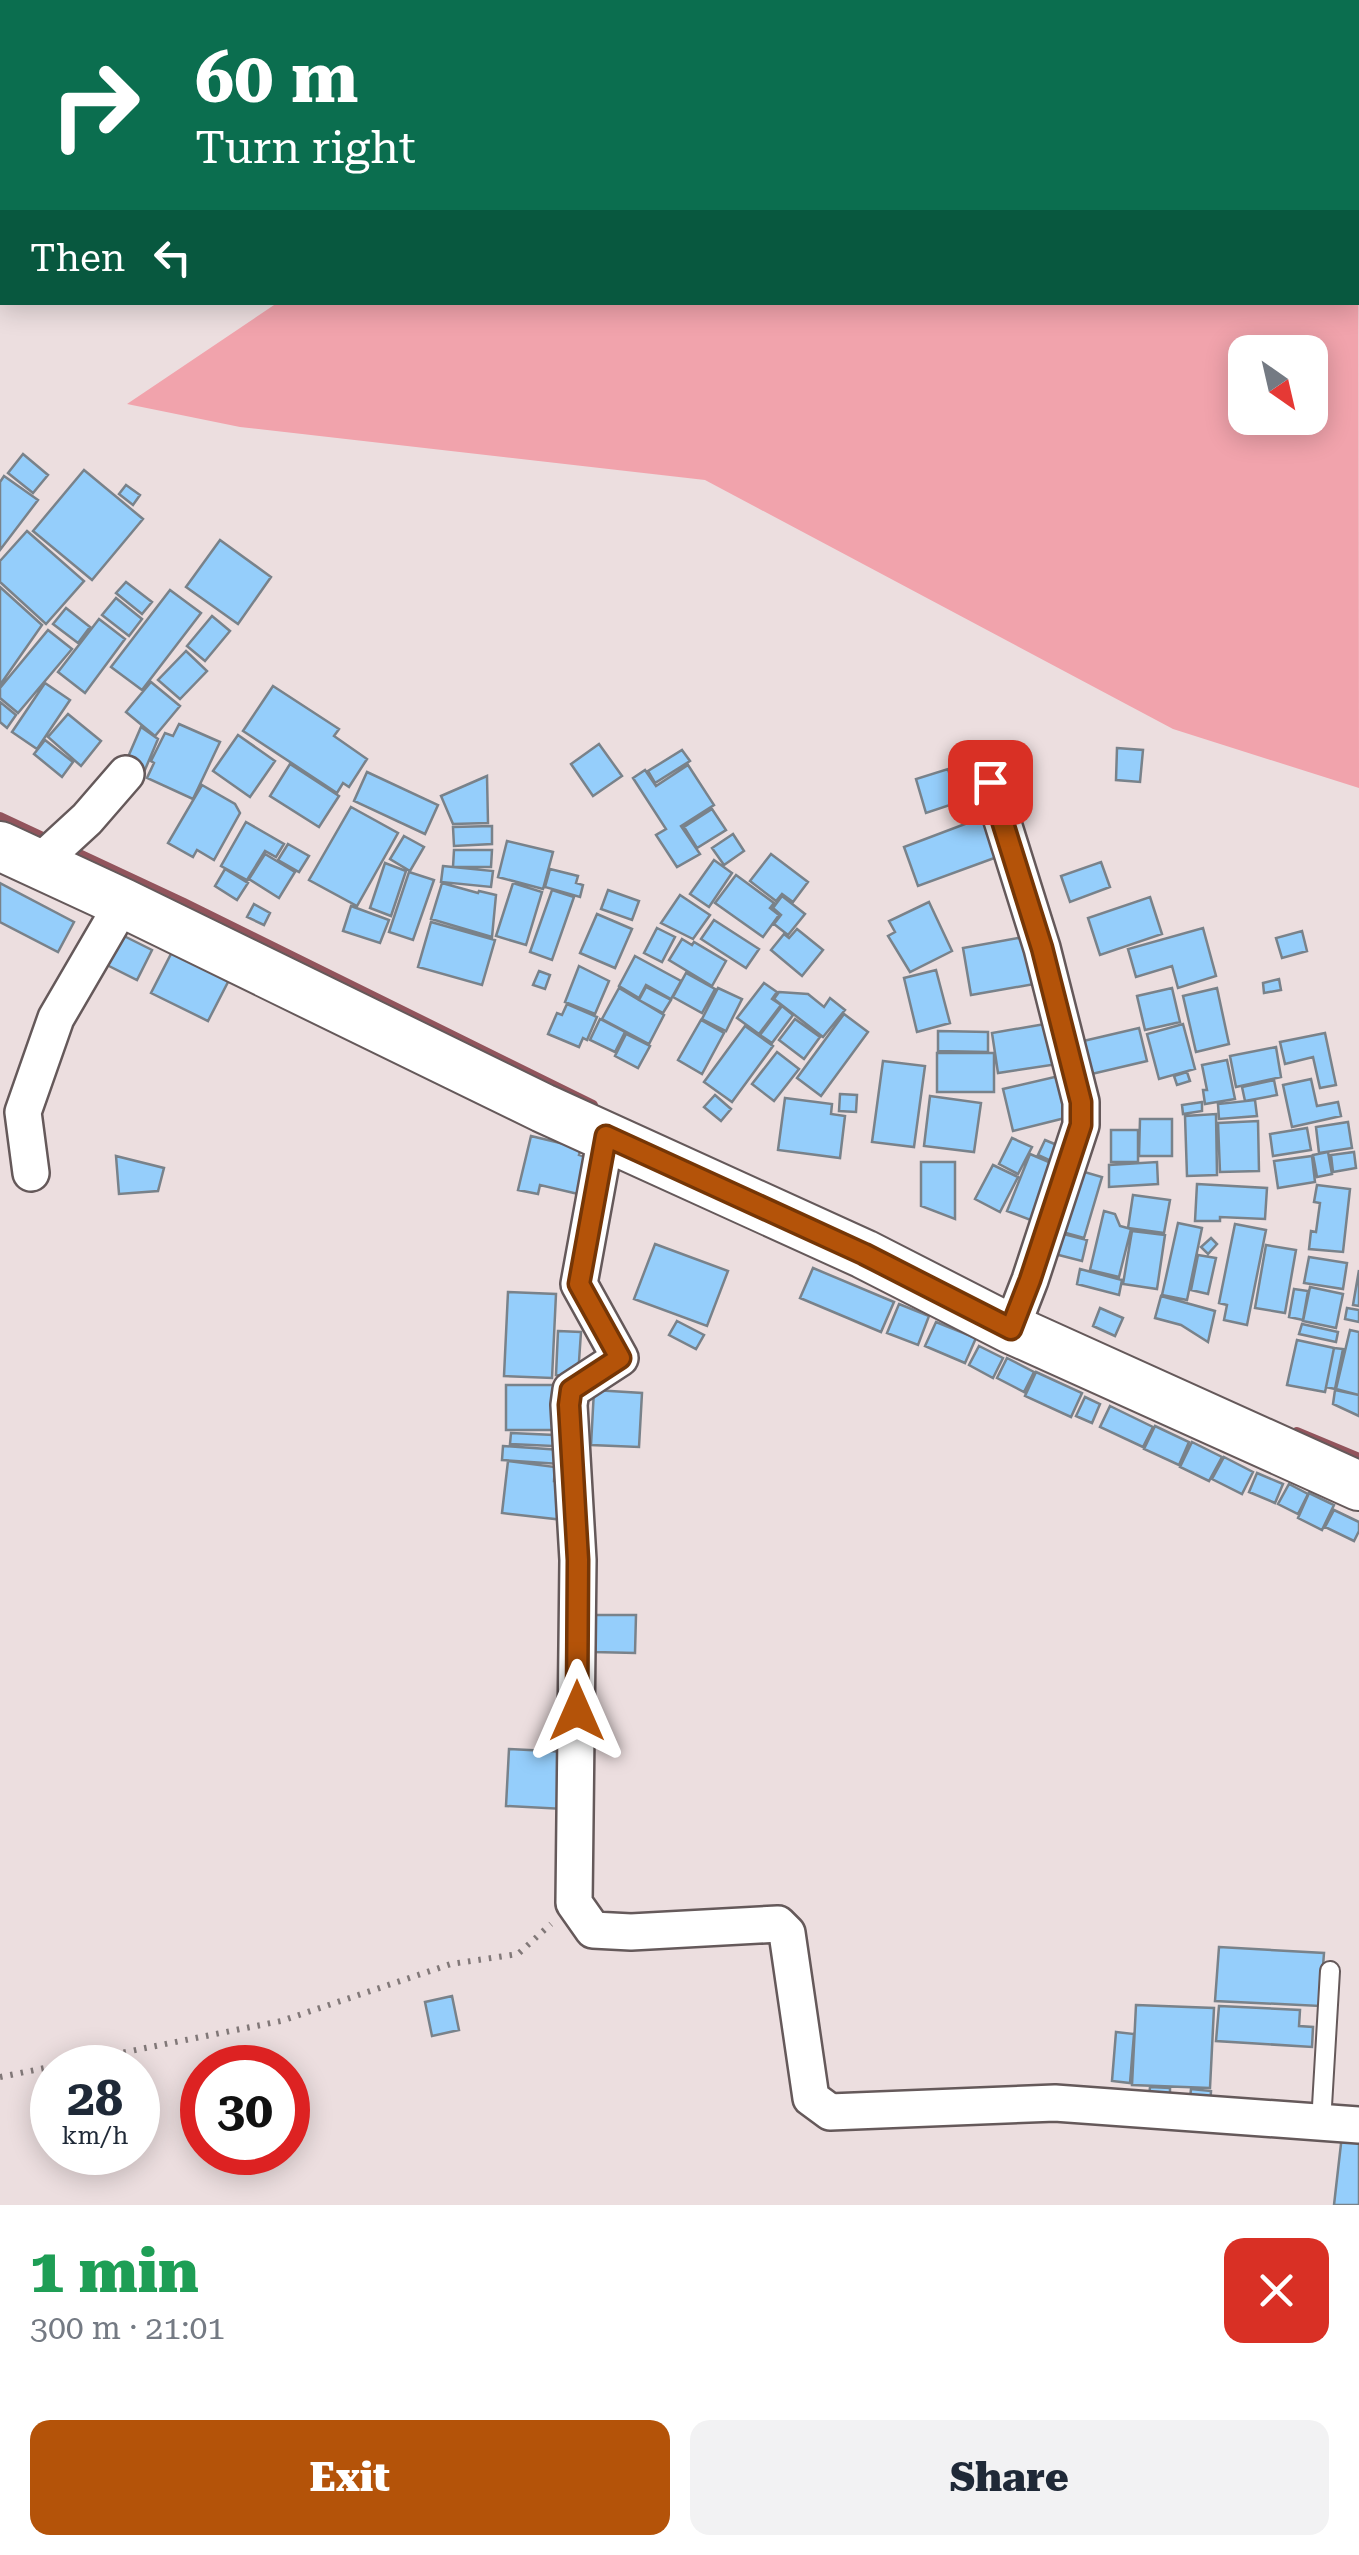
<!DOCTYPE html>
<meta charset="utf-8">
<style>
body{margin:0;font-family:"Roboto Serif",serif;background:#f2f2f3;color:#1f2937;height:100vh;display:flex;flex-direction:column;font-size:38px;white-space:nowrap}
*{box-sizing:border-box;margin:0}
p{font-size:32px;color:#747a83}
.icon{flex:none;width:55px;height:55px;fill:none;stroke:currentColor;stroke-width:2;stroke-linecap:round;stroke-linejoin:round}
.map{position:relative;height:2205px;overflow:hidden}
.details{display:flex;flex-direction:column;background:#fff;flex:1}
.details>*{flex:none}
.guide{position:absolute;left:0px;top:0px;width:1360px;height:305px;box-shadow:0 5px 25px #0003;background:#0b6e4f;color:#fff;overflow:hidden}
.needle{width:65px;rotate:146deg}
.controls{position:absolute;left:1228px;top:335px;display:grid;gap:20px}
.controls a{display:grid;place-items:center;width:100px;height:100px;border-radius:20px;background:#fff;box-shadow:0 5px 25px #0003;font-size:50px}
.speed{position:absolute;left:30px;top:2045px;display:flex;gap:20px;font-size:50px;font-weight:700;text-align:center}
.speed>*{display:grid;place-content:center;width:130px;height:130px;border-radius:50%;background:#fff;box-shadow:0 5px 25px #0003;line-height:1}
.speed small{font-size:25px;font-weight:400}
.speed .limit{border:15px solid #d22;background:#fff;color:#111}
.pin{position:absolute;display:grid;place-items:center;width:85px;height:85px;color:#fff;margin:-42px;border-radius:20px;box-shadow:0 5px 15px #0006}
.me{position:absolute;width:110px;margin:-55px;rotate:0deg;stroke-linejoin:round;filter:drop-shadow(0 0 8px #0008)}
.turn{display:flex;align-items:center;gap:35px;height:210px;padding:0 30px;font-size:45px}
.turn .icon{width:130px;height:130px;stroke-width:2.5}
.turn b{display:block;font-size:70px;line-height:85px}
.then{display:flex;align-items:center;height:95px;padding:0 30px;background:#0003;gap:20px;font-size:38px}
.round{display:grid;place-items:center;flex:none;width:105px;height:105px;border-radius:20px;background:#f2f2f3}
.summary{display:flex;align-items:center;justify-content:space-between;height:170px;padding:0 30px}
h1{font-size:60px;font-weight:800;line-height:75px;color:#1e9e55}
.action{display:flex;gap:20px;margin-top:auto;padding:20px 30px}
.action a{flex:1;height:115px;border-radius:20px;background:#b45309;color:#fff;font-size:40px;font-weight:800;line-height:115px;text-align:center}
.action a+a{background:#f2f2f3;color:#1f2937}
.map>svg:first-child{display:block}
.green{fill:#f1a3ac;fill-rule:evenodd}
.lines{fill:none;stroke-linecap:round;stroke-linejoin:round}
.stream{stroke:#92545c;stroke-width:10}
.building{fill:#95cefb;stroke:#79828a;stroke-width:2.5}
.lane-casing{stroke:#65595a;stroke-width:22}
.street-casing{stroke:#65595a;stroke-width:40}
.secondary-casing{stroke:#65595a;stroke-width:52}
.path{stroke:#817878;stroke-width:6;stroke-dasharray:2.5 8;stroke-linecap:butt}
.lane{stroke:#fff;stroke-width:18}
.street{stroke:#fff;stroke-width:35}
.secondary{stroke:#fff;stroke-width:48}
.route-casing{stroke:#753606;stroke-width:25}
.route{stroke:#b45309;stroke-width:18}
</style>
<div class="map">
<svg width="1359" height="2205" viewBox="0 0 1359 2205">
<rect width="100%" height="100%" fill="#ecdedf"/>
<!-- green -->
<path class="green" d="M1358 25 1359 788 1173 729 705 480 240 427 127 404 277 303 1358 302ZM1245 352H1310V418H1245Z"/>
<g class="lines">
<!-- stream -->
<path class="stream" d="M0 817 184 903 593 1105
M1297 1432 1359 1458"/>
</g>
<!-- building -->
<path class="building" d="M1 43H2V109H1Z
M23 454 48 475 33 493 8 473Z
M84 470 143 519 92 580 33 531Z
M4 476 38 500 0 550V482Z
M126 485 140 495 133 505 119 494Z
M27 531 84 581 46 624 0 582V561Z
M220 540 271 577 238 624 186 587Z
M126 582 152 602 142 614 116 593Z
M0 587 42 625 0 685Z
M170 590 201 613 142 690 111 667Z
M116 598 142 619 129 636 102 615Z
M66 608 90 627 78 643 53 624Z
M212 616 230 631 205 661 187 646Z
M99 619 125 639 85 693 58 672Z
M48 630 72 649 18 713 0 698V688Z
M186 651 207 671 180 699 158 680Z
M151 682 180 706 155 736 126 712Z
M45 683 70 700 37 749 12 732Z
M273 686 339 729 334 736 367 759 349 787 343 783 337 793 243 731Z
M0 702 16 715 7 728 0 722Z
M68 714 101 741 81 766 48 737Z
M179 724 220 742 193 799 147 778 154 763 151 761 165 733 173 736Z
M141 727 158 739 144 772 125 764Z
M238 735 275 761 250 797 213 771Z
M45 740 73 762 62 777 34 754Z
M599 744 622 776 593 796 571 764Z
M1117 748 1143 750 1140 782 1116 780Z
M682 750 690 761 655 783 648 771Z
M290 764 339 796 319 827 270 796Z
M688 765 714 805 681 826 700 854 677 867 656 835 666 829 633 778 645 770 656 786Z
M948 769 959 802 926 813 916 779Z
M367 772 438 805 425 834 354 801Z
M487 776 488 823 453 824 441 796Z
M202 785 235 804 240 813 214 860 197 850 193 857 168 843Z
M351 807 398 833 357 906 309 880Z
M712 809 726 830 697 848 684 827Z
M986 810 1008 853 918 886 904 847 973 821 971 816Z
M246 822 284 844 276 857 265 851 247 880 221 866Z
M492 826V844L454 846 453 827Z
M733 834 744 851 724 865 712 848Z
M404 836 424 847 410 871 390 859Z
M507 841 553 852 543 889 498 877Z
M288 844 309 856 299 872 278 860Z
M454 850H492L491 867H453Z
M265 854 295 872 279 898 249 879Z
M771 854 808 882 793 902 782 894 776 901 750 881Z
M714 860 732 873 709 907 690 894Z
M1101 862 1110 887 1070 902 1061 876Z
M385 863 406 871 391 916 370 908Z
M443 866 493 871 491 887 441 882Z
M225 869 248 883 237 900 215 886Z
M550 869 578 876 576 883 583 885 580 897 545 887Z
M409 872 434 880 413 940 389 932Z
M736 875 774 903 770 908 779 915 763 937 715 903Z
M0 883 74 922 58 952 0 922Z
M442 883 478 893 479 891 496 895 492 937 431 919Z
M513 883 542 892 526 945 496 936Z
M552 890 574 897 552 960 530 952Z
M608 890 639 901 632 920 601 909Z
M680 895 710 915 693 939 661 923Z
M782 896 805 914 788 935 774 924 781 915 773 908Z
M1150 897 1162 934 1100 955 1088 918Z
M929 902 952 951 910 972 888 936 895 932 889 921Z
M254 904 270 913 264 925 247 917Z
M351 906 389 920 380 943 343 931Z
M597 914 632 929 615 968 580 953Z
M714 920 759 949 746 968 701 939Z
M431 922 495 940 482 985 418 967Z
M657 928 675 937 662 962 644 953Z
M1203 928 1216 976 1178 988 1172 966 1136 977 1128 949Z
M797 929 823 950 802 976 771 950 784 934 789 938Z
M1302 931 1307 951 1282 958 1276 938Z
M118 933 152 950 137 980 103 963Z
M1029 936 1040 983 971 995 963 948Z
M682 939 692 945 694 942 726 961 712 986 669 960Z
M172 952 229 980 208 1021 151 993Z
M635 956 681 981 671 999 646 985 639 998 619 986Z
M579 966 609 981 595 1014 565 1002Z
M936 970 950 1023 917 1032 904 978Z
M539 971 550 975 545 989 533 985Z
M686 973 715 989 702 1013 673 997Z
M1279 979 1281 990 1264 993 1263 983Z
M764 983 777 992 772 999 781 1005 759 1034 737 1018Z
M646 987 671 1000 663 1013 639 1000Z
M619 988 664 1015 649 1044 602 1019Z
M718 988 742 999 726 1031 702 1019Z
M1172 988 1180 1022 1145 1030 1137 996Z
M1217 988 1229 1044 1196 1052 1183 996Z
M779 992 808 994 824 1007 830 998 845 1010 823 1037 774 999Z
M567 1004 597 1017 587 1040 583 1038 579 1047 548 1034 557 1013 562 1015Z
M782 1006 793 1015 772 1043 760 1035Z
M844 1014 868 1032 821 1096 797 1078Z
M600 1019 625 1032 615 1052 590 1040Z
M795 1019 820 1037 804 1059 779 1040Z
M701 1020 724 1033 702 1074 678 1060Z
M1051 1023 1058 1064 998 1073 992 1033Z
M1183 1024 1195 1069 1159 1079 1147 1034Z
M745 1026 773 1046 732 1102 704 1082Z
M1139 1028 1147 1061 1079 1077V1042Z
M938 1031 988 1032V1052L938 1051Z
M1325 1033 1336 1085 1320 1088 1313 1057 1285 1064 1280 1042Z
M626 1034 650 1046 638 1068 615 1056Z
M1276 1047 1281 1077 1236 1087 1230 1056Z
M777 1052 799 1069 774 1101 752 1084Z
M937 1053H994V1092H937Z
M1227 1060 1235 1099 1205 1104 1203 1090H1207L1202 1065Z
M883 1061 925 1066 914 1147 872 1142Z
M1187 1072 1190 1081 1177 1085 1174 1076Z
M1059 1076 1069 1117 1013 1131 1003 1089Z
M1311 1079 1317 1106 1338 1102 1341 1116 1292 1127 1283 1085Z
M1274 1080 1277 1095 1245 1101 1242 1087Z
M840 1094 857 1095 856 1112 839 1111Z
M715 1095 731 1109 721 1121 704 1107Z
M930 1096 981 1103 974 1152 924 1146Z
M785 1098 832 1104 831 1114 845 1116 840 1158 778 1150Z
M1255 1100 1257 1116 1219 1119 1218 1104Z
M1202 1102V1111L1183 1114 1182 1105Z
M1216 1114 1217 1175 1187 1176 1185 1116Z
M1140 1119H1172V1156H1139Z
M1258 1121 1259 1171 1220 1172 1218 1123Z
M1348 1122 1352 1148 1319 1153 1316 1127Z
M1307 1128 1311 1150 1273 1156 1270 1134Z
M1111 1130H1138V1162H1111Z
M531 1136 581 1148 579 1155 586 1157 578 1194 540 1185 538 1194 518 1190Z
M1012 1138 1032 1147 1018 1174 999 1164Z
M1045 1140 1069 1150 1062 1166 1038 1155Z
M1328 1152 1332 1174 1317 1177 1313 1155Z
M1354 1152 1356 1168 1333 1172 1331 1155Z
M1030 1154 1063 1168 1041 1224 1007 1211Z
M116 1156 164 1168 158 1191 119 1194Z
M1312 1156 1315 1182 1278 1188 1274 1161Z
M921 1162H955V1219L921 1206Z
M1157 1162 1158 1184 1109 1187V1165Z
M993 1165 1018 1177 1000 1212 975 1199Z
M1074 1169 1102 1177 1084 1238 1055 1230Z
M1197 1184 1267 1188 1265 1219 1220 1217V1221H1195Z
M1317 1185 1350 1189 1343 1252 1309 1249 1311 1231 1316 1232 1320 1203 1314 1202Z
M1133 1195 1170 1200 1164 1233 1128 1228Z
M1104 1211 1115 1214 1120 1226 1131 1229 1119 1277 1090 1270Z
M1178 1223 1202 1228 1187 1300 1162 1295Z
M1235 1224 1266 1230 1247 1325 1224 1320 1227 1305 1219 1303Z
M1052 1231 1087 1240 1082 1261 1047 1252Z
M1132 1231 1165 1235 1157 1289 1123 1284Z
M1211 1238 1217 1244 1208 1254 1201 1247Z
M655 1244 728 1271 707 1326 634 1299Z
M1266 1245 1296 1250 1285 1313 1255 1308Z
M1198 1255 1216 1258 1208 1294 1191 1290Z
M1309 1257 1347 1263 1343 1289 1304 1283Z
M813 1268 894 1302 881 1332 800 1298Z
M1080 1269 1122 1280 1119 1295 1077 1284Z
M1359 1270V1306L1353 1305Z
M1310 1287 1343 1294 1336 1328 1303 1321Z
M1294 1289 1308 1291 1303 1320 1289 1317Z
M508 1292 556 1294 552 1378 504 1376Z
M1161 1296 1215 1311 1208 1342 1181 1325 1155 1318Z
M899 1304 929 1316 918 1345 887 1333Z
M1100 1308 1123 1318 1115 1336 1093 1326Z
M1347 1308 1359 1310V1322L1345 1319Z
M677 1321 704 1335 696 1349 669 1335Z
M936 1322 976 1338 965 1363 925 1346Z
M1302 1324 1338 1332 1336 1342 1299 1334Z
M1350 1330 1359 1332V1395L1336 1389Z
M558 1331 581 1332 578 1376 556 1375Z
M1297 1340 1334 1348 1325 1392 1287 1385Z
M979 1346 1003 1358 993 1378 969 1365Z
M1334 1348 1343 1349 1335 1389 1326 1387Z
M1007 1358 1034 1372 1024 1392 997 1378Z
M1036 1372 1082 1393 1071 1417 1025 1396Z
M506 1385H554L553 1430H506Z
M594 1390 642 1393 639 1447 591 1445Z
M1335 1390 1359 1395V1416L1333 1404Z
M1085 1397 1100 1404 1092 1423 1076 1416Z
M1110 1406 1153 1427 1143 1447 1100 1427Z
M1155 1426 1189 1442 1179 1465 1144 1449Z
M511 1433 554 1435 553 1446 510 1444Z
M1192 1442 1222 1457 1209 1481 1180 1467Z
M503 1446 561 1450 560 1464 502 1460Z
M1224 1457 1253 1472 1242 1494 1212 1479Z
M508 1461 555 1467 554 1481H564V1520L502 1513Z
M1257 1473 1283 1484 1275 1503 1249 1492Z
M1289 1484 1308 1494 1298 1514 1278 1504Z
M1309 1493 1334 1505 1322 1530 1298 1518Z
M1334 1510 1359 1522V1531L1354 1541 1325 1527Z
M595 1615H636L635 1653 594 1652Z
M509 1749 568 1752 564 1809 506 1806Z
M1219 1947 1324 1953 1320 2006 1215 2001Z
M452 1996 459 2030 432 2036 425 2002Z
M1136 2005 1214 2008 1210 2088 1132 2085Z
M1219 2006 1300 2010 1299 2026 1313 2027 1312 2047 1216 2041Z
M1116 2032 1134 2034 1130 2083 1112 2081Z
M1150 2087 1170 2088V2098L1149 2097Z
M1191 2089 1211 2091 1210 2108 1189 2107Z
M1342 2135 1359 2137V2205H1334Z"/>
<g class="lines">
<defs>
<path id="lane" d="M1321 2123 1330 1971"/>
<path id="street" d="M990 782 1042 948 1081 1102V1125L1030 1280 1011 1329
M37 865 87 819 126 774
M606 1136 579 1284 620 1358 571 1390 569 1405 578 1560 574 1903 593 1930 631 1932 778 1924 787 1933 811 2098 830 2112 1055 2103 1359 2125
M31 1173 23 1112 56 1018 123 903"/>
<path id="secondary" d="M0 846 123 903 543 1108 864 1254 1011 1329 1359 1486"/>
</defs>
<!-- lane casing -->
<use href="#lane" class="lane-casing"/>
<!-- street casing -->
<use href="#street" class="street-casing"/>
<!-- secondary casing -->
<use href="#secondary" class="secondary-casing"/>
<!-- path -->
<path class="path" d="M0 2077 281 2021 451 1964 518 1954 551 1924"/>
<!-- lane -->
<use href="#lane" class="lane"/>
<!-- street -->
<use href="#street" class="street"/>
<!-- secondary -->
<use href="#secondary" class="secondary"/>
</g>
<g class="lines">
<defs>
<path id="route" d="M577 1711 578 1560 569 1405 571 1390 620 1358 579 1284 606 1136 864 1254 1011 1329 1030 1280 1081 1125V1102L1042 948 990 782"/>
</defs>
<!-- route casing -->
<use href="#route" class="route-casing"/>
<!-- route -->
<use href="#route" class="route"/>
</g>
</svg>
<div class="controls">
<a><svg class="needle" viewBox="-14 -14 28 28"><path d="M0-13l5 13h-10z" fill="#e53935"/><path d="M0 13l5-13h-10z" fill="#747a83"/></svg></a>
</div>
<div class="speed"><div>28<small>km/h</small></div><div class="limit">30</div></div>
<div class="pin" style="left:990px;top:782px;background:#d93025"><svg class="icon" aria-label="arrive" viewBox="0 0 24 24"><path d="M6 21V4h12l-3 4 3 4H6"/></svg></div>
<svg class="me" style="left:577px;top:1711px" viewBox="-20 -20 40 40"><path d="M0-17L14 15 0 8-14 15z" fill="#b45309" stroke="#fff" stroke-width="4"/></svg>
<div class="guide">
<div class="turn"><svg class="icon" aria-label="right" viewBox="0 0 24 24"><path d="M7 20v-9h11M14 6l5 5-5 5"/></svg><div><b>60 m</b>Turn right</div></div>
<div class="then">Then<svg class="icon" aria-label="left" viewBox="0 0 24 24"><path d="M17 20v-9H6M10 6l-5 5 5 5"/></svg></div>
</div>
</div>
<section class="details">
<div class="summary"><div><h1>1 min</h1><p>300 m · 21:01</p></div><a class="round" style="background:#d93025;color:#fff"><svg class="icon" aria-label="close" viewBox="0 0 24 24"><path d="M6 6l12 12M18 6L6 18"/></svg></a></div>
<div class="action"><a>Exit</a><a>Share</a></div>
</section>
